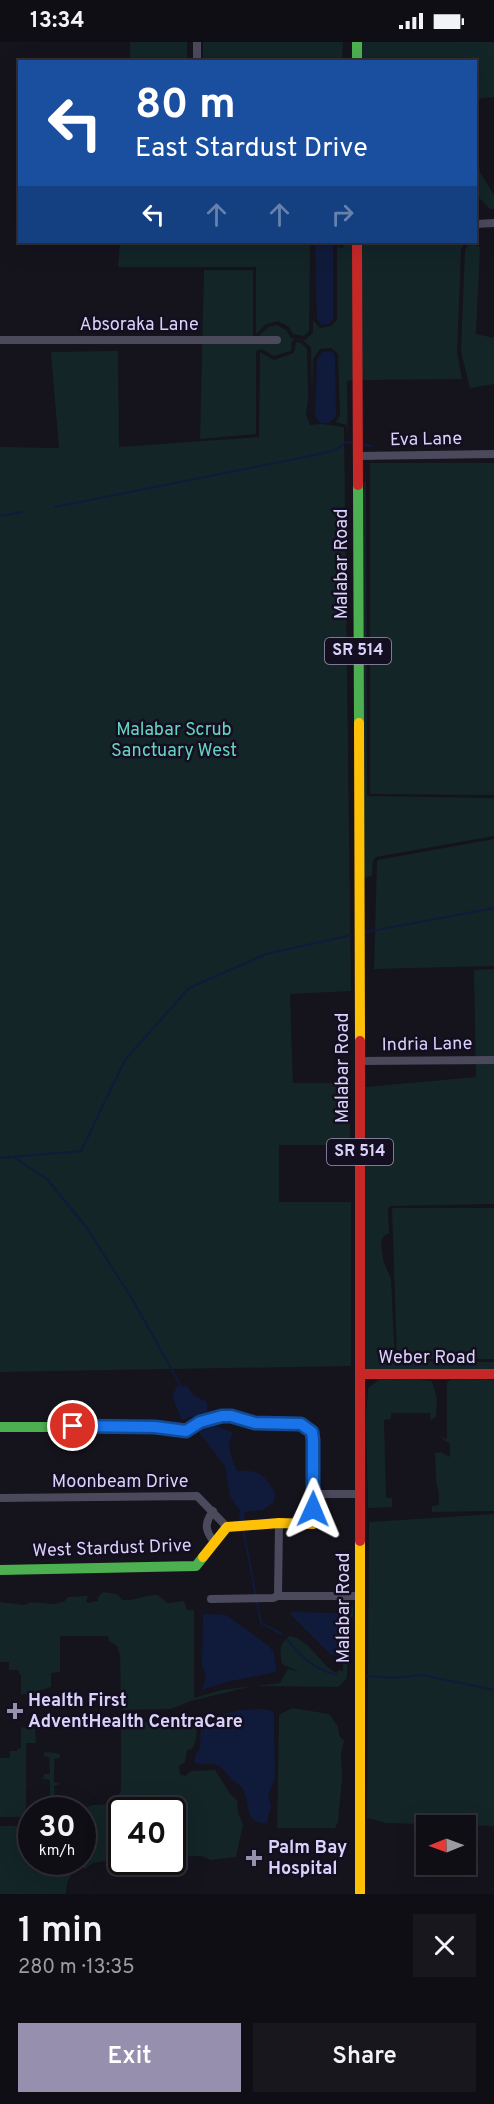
<!DOCTYPE html>
<meta charset="utf-8">
<style>
body{margin:0;font-family:Overpass,sans-serif;background:#19171e;color:#f1f3f6;height:100vh;display:flex;flex-direction:column;font-size:22px;white-space:nowrap}
*{box-sizing:border-box;margin:0}
p{font-size:20px;color:#9c9ca0}
.icon{flex:none;width:33px;height:33px;fill:none;stroke:currentColor;stroke-width:2;stroke-linecap:round;stroke-linejoin:round}
.map{position:relative;height:1852px;overflow:hidden}
.side{display:flex;flex-direction:column;background:#100e15;flex:1}
.side>*{flex:none}
.banner{position:absolute;left:18px;top:18px;width:459px;height:183px;border-radius:0px;box-shadow:0 6px 24px #0002,0 0 0 2px #302e34;background:#1a4fa0;color:#fff;overflow:hidden}
.needle{width:39px;rotate:269deg}
.tools{position:absolute;left:416px;top:1773px;display:grid;gap:12px}
.tools a{display:grid;place-items:center;width:60px;height:60px;border-radius:0px;background:#100e15;box-shadow:0 6px 24px #0002,0 0 0 2px #302e34;font-size:30px}
.speed{position:absolute;left:18px;top:1755px;display:flex;gap:12px;font-size:30px;font-weight:700;text-align:center}
.speed>*{display:grid;place-content:center;width:78px;height:78px;border-radius:50%;background:#100e15;box-shadow:0 6px 24px #0002,0 0 0 2px #302e34;line-height:1}
.speed small{font-size:15px;font-weight:400}
.speed .limit{border:3px solid #111;border-radius:9px;background:#fff;color:#111}
.pin{position:absolute;display:grid;place-items:center;width:51px;height:51px;color:#fff;margin:-26px;border:3px solid #fff;border-radius:50%;box-shadow:0 2px 6px #0007}
.me{position:absolute;width:66px;margin:-33px;rotate:1deg;stroke-linejoin:round;filter:drop-shadow(0 0 4px #0008)}
.turn{display:flex;align-items:center;gap:21px;height:126px;padding:0 18px;font-size:27px}
.turn .icon{width:78px;height:78px;stroke-width:2.5}
.turn b{display:block;font-size:42px;line-height:51px}
.lanes{display:flex;align-items:center;height:57px;padding:0 18px;background:#0003;justify-content:center;gap:30px;direction:ltr}
.lanes .off{opacity:.35}
.round{display:grid;place-items:center;flex:none;width:63px;height:63px;border-radius:0px;background:#19171e}
.summary{display:flex;align-items:center;justify-content:space-between;height:102px;padding:0 18px}
h1{font-size:36px;font-weight:600;line-height:45px}
.primary-button{display:flex;gap:12px;margin-top:auto;padding:12px 18px}
.primary-button a{flex:1;height:69px;border-radius:0px;background:#968fad;color:#fff;font-size:24px;font-weight:600;line-height:69px;text-align:center}
.primary-button a+a{background:#19171e;color:#f1f3f6}
.status{display:flex;justify-content:space-between;align-items:center;height:42px;padding:0 30px;background:#100e15;direction:ltr}
.status svg{height:16px;fill:currentColor}
.map>svg:first-child{display:block}
.green{fill:#132527}
.water{fill:#101b3b}
.lines{fill:none;stroke-linecap:round;stroke-linejoin:round}
.stream{stroke:#101b3b;stroke-width:2}
.street{stroke:#4b495c;stroke-width:8}
.fast{stroke:#4caf50;stroke-width:10}
.slow{stroke:#ffc107;stroke-width:10}
.jam{stroke:#c62828;stroke-width:10}
.route-casing{stroke:#114b97;stroke-width:15}
.route{stroke:#1a73e8;stroke-width:10}
.poi-dot{fill:#968fad;stroke:#140f20;stroke-width:2}
.labels{text-anchor:middle;dominant-baseline:central;stroke-width:5;stroke-linejoin:round;paint-order:stroke}
.shield{fill:#140f20;stroke:#9f98b9;stroke-width:1.5}
.shield-label{font-size:16px;font-weight:bold;fill:#dbd2fb}
.street-label{font-size:18px;fill:#dbd2fb;stroke:#140f20}
.park-label{font-size:18px;fill:#65d4c3;stroke:#140f20}
.poi-label{font-size:18px;font-weight:bold;fill:#dbd2fb;stroke:#140f20;text-anchor:start}
</style>
<div class="status"><b>13:34</b><svg viewBox="0 0 49 12"><path d="M0 12V9h3v3zM5 12V6h3v6zM10 12V3h3v9zM15 12V0h3v12zM26 1h20v11H26zM47 4h2v5h-2z"/></svg></div>
<div class="map">
<svg width="494" height="1852" viewBox="0 0 494 1852">
<rect width="100%" height="100%" fill="#15131c"/>
<!-- green -->
<path class="green" d="M130 0H187V19H130Z
M203 0H343L342 19H203Z
M361 0H494V55L476 57V20L361 19Z
M476 109H477L480 130 494 153V167H490L476 153Z
M120 200H310L309 289 304 294 293 292 289 285 278 279 266 282 256 292V225H118Z
M344 200H353V338L347 339 348 398 347 383 335 380 340 374 338 312 331 306 320 307 313 317 312 355 311 306 303 298 295 297 292 299 291 309 274 314 261 307 256 309V392L200 397 204 228H253V294L258 295 268 285 277 283 286 288 291 296 305 298 313 291V271V278L320 286 331 284 337 278V205L343 206Z
M362 200H465L461 208 457 310 462 337 362 338Z
M469 200 480 205 476 292 494 296V342L470 346 461 310 465 208Z
M296 300 301 301 307 307 308 357 306 373 310 383 322 382 344 385 351 949 290 952 293 1041H350V1103H279V1160H351V1324L0 1330V405L59 406 51 310 118 309 119 405 259 395 260 310 274 318 294 311Z
M370 421H494V753L370 752Z
M366 433 367 754 494 756V794L376 815 373 818 372 834 363 836 362 460Z
M494 797V924L374 927 377 818Z
M494 927V1162L390 1164 388 1166 389 1191 385 1193 381 1199 383 1218 391 1237 395 1319 494 1320V1328H365V1045L476 1035 474 928Z
M392 1166H494V1317H397Z
M419 1337 432 1339 437 1357 436 1375 430 1378V1371H391V1377L384 1378 386 1456H392V1465L368 1466 366 1375 368 1346 379 1338Z
M451 1337 494 1338V1469L432 1470V1464L439 1463V1453L436 1439 435 1411 441 1410 450 1415V1402L440 1395 447 1397V1341Z
M494 1472V1784L386 1781 367 1776 369 1480Z
M103 1550 117 1552 122 1558C135 1559 145 1552 158 1553L167 1561 184 1559 187 1568H194V1656L221 1648 280 1641 288 1627 299 1630 282 1622C280 1609 278 1602 290 1594 311 1597 323 1628 338 1631V1628L343 1629 344 1561H347L353 1565V1575L348 1576 347 1636 338 1645 253 1644 191 1659 171 1667 124 1668 121 1666 120 1613 117 1604 109 1599 108 1594H60V1630L51 1631V1645L39 1649 34 1664H28V1654H34V1649H28V1652H21V1632H19V1628H9V1620H0V1560L24 1563 32 1560 54 1562 65 1559 68 1555 88 1554 86 1559 88 1561 98 1559V1555Z
M292 1666 329 1672 338 1684 339 1693 344 1699 341 1712 342 1737 338 1780 335 1786H277L279 1673Z
M188 1675C200 1681 198 1696 192 1707L187 1708 185 1720 179 1724 180 1732 185 1734 191 1729 215 1728 231 1753 237 1758 238 1770 243 1783 236 1815 211 1818 201 1814 173 1815 172 1768H122L121 1816 93 1821 85 1827 80 1825 76 1830 72 1831 67 1841 66 1852H0V1784H26V1794H28V1784H31L32 1820H82V1768H78L93 1763 112 1762 121 1749V1682L125 1679 166 1681Z
M21 1685 35 1687 36 1701H26V1775H0V1716H10V1709H17V1707L21 1706Z
M45 1710 57 1711 60 1713V1716L54 1717V1740L60 1741V1742L54 1744 56 1760 61 1758 63 1760 58 1768H50V1738L43 1737 44 1732H50L49 1715 43 1714Z"/>
<!-- water -->
<path class="water" d="M318 200H331L333 204V277L329 282 321 283 317 277 315 202Z
M331 309 335 313 336 374 329 381H320L315 374 317 317 322 310Z
M177 1344H187L193 1353 207 1360V1370L182 1378 172 1355Z
M217 1384 233 1391C225 1405 232 1415 237 1429 258 1427 265 1433 275 1451L274 1460 263 1468 245 1470 244 1478 239 1479 240 1469 230 1454 225 1424 199 1391 201 1387Z
M291 1570 338 1571V1614L331 1613 291 1573Z
M203 1572 226 1573 268 1603 274 1611 276 1630 226 1640 202 1648 206 1635 202 1623Z
M265 1667 274 1670 275 1736 268 1753 271 1764 267 1781C243 1782 251 1763 243 1747 240 1742 237 1742 233 1739 229 1736 227 1731 224 1728 212 1717 204 1725 194 1720L196 1712 200 1706 201 1681 204 1678 239 1668Z"/>
<g class="lines">
<!-- stream -->
<path class="stream" d="M364 403 372 404
M55 465 310 414 336 408 346 400 351 401
M0 474 22 470
M366 890 494 866
M0 1116 81 1109 125 1018 189 946 266 912 352 893
M15 1116 47 1137 86 1185 131 1255 181 1344
M193 1373 196 1379
M243 1486 261 1581 282 1592
M287 1598C303 1616 312 1626 336 1633
M367 1634 394 1636 422 1633 494 1648"/>
<!-- street -->
<path class="street" d="M197 0V20
M476 182 494 181
M0 298H277
M358 414 494 412
M360 1019 494 1018
M313 1452H361
M0 1456 197 1454 227 1485
M213 1469C204 1482 205 1488 214 1500
M278 1554 279 1481
M211 1557 273 1556 278 1554H360"/>
<!-- fast -->
<path class="fast" d="M357 0V20
M358 443 359 681
M0 1385H155L186 1389C211 1373 224 1372 252 1380
M0 1528 196 1524 203 1515"/>
<!-- slow -->
<path class="slow" d="M359 681 360 999
M360 1499V1852
M203 1515 227 1485 279 1481 313 1482V1398C307 1372 272 1384 252 1380"/>
<!-- jam -->
<path class="jam" d="M357 200 358 443
M360 999V1499
M360 1332H494"/>
</g>
<g class="lines">
<defs>
<path id="route" d="M73 1384 155 1385 186 1389 200 1380 222 1374H231L255 1381 301 1382 312 1390 313 1398V1467"/>
</defs>
<!-- route casing -->
<use href="#route" class="route-casing"/>
<!-- route -->
<use href="#route" class="route"/>
</g>
<!-- markers -->
<g class="poi-dot">
<path d="M12 1660h6v6h6v6h-6v6h-6v-6h-6v-6h6z"/>
<path d="M251 1807h6v6h6v6h-6v6h-6v-6h-6v-6h6z"/>
</g>
<g class="labels">
<!-- shield labels -->
<g class="shield">
<rect x="325" y="596" width="66" height="26" rx="4.5"/>
<rect x="327" y="1097" width="66" height="26" rx="4.5"/>
</g>
<g class="shield-label">
<text x="358" y="609">SR 514</text>
<text x="360" y="1110">SR 514</text>
</g>
<!-- street labels -->
<g class="street-label">
<text x="139" y="283">Absoraka Lane</text>
<text transform="translate(426 398) rotate(-1)">Eva Lane</text>
<text transform="translate(342 522) rotate(-90)">Malabar Road</text>
<text transform="translate(427 1003) rotate(-1)">Indria Lane</text>
<text transform="translate(343 1026) rotate(-90)">Malabar Road</text>
<text x="427" y="1316">Weber Road</text>
<text x="120" y="1440">Moonbeam Drive</text>
<text transform="translate(112 1507) rotate(-2)">West Stardust Drive</text>
<text transform="translate(344 1566) rotate(-90)">Malabar Road</text>
</g>
<!-- park labels -->
<g class="park-label">
<text x="174" y="688">Malabar Scrub<tspan x="174" dy="21">Sanctuary West</tspan></text>
</g>
<!-- poi labels -->
<g class="poi-label">
<text x="28" y="1659">Health First<tspan x="28" dy="21">AdventHealth CentraCare</tspan></text>
<text x="268" y="1806">Palm Bay<tspan x="268" dy="21">Hospital</tspan></text>
</g>
</g>
</svg>
<div class="tools">
<a><svg class="needle" viewBox="-14 -14 28 28"><path d="M0-13l5 13h-10z" fill="#e53935"/><path d="M0 13l5-13h-10z" fill="#9c9ca0"/></svg></a>
</div>
<div class="speed"><div>30<small>km/h</small></div><div class="limit">40</div></div>
<div class="pin" style="left:73px;top:1384px;background:#d93025"><svg class="icon" aria-label="arrive" viewBox="0 0 24 24"><path d="M6 21V4h12l-3 4 3 4H6"/></svg></div>
<svg class="me" style="left:313px;top:1467px" viewBox="-20 -20 40 40"><path d="M0-17L14 15 0 8-14 15z" fill="#1a73e8" stroke="#fff" stroke-width="4"/></svg>
<div class="banner">
<div class="turn"><svg class="icon" aria-label="left" viewBox="0 0 24 24"><path d="M17 20v-9H6M10 6l-5 5 5 5"/></svg><div><b>80 m</b>East Stardust Drive</div></div>
<div class="lanes"><svg class="icon" aria-label="left" viewBox="0 0 24 24"><path d="M17 20v-9H6M10 6l-5 5 5 5"/></svg><svg class="icon off" aria-label="ahead" viewBox="0 0 24 24"><path d="M12 20V5M6 11l6-6 6 6"/></svg><svg class="icon off" aria-label="ahead" viewBox="0 0 24 24"><path d="M12 20V5M6 11l6-6 6 6"/></svg><svg class="icon off" aria-label="right" viewBox="0 0 24 24"><path d="M7 20v-9h11M14 6l5 5-5 5"/></svg></div>
</div>
</div>
<section class="side">
<div class="summary"><div><h1>1 min</h1><p>280 m · 13:35</p></div><a class="round"><svg class="icon" aria-label="close" viewBox="0 0 24 24"><path d="M6 6l12 12M18 6L6 18"/></svg></a></div>
<div class="primary-button"><a>Exit</a><a>Share</a></div>
</section>
